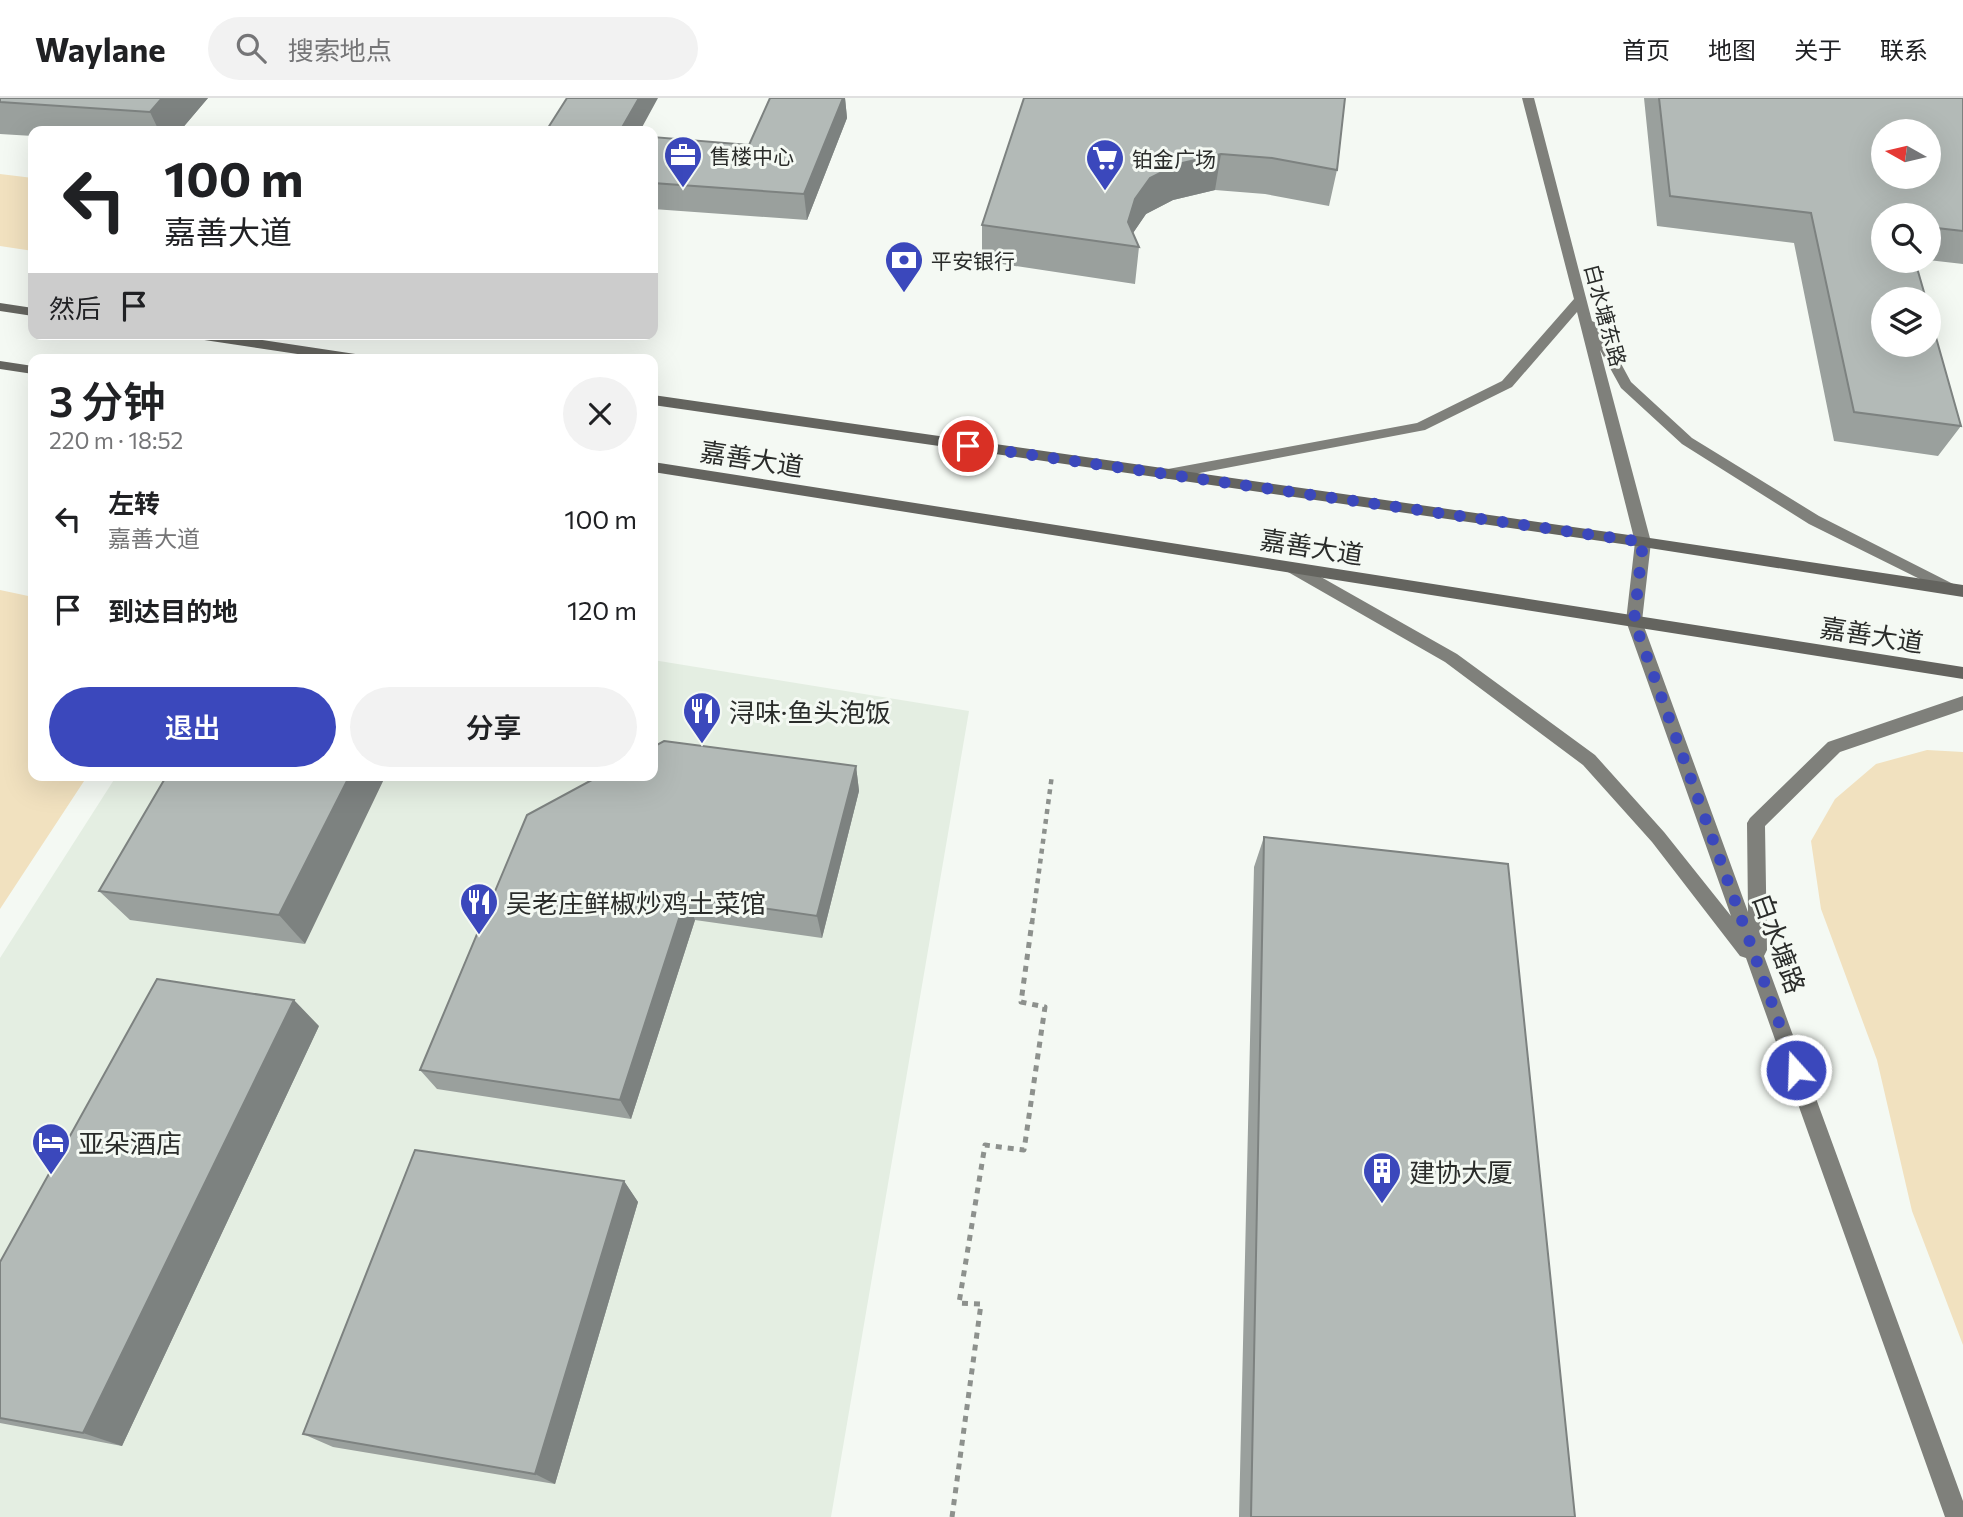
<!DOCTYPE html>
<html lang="zh">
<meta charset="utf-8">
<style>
body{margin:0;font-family:Commissioner,"Noto Sans SC",sans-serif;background:#f2f2f2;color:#202124;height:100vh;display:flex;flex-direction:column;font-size:26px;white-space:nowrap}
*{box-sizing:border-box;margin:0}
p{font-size:23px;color:#757577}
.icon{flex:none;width:38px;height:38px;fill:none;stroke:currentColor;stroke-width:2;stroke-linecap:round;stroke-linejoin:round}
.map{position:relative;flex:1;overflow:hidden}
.sheet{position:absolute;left:28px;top:256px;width:630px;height:427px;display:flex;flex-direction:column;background:#fff;border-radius:14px;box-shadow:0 7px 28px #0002}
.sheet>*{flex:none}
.banner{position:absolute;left:28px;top:28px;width:630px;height:214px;border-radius:14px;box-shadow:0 7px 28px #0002;background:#fff;color:#202124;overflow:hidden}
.needle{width:46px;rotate:278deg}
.fabs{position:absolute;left:1871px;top:21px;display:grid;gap:14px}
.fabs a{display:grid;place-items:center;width:70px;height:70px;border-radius:50%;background:#fff;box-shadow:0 7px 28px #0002;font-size:35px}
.pin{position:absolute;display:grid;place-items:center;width:60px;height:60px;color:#fff;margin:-30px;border:4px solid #fff;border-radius:50%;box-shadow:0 2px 7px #0007}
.me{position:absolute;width:77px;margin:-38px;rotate:340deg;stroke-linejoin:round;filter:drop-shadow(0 0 5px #0008)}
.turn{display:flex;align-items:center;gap:24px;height:147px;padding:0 21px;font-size:32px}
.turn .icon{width:91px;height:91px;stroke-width:2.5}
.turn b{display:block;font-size:49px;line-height:60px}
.then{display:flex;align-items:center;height:66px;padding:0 21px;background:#0003;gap:14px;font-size:26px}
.round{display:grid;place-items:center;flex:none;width:74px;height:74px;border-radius:37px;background:#f2f2f2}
.head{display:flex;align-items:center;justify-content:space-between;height:119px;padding:0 21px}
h1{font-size:42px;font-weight:600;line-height:52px}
.cta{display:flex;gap:14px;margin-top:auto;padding:14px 21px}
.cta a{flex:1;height:80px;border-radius:42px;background:#3b48bc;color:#fff;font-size:28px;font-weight:600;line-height:80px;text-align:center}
.cta a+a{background:#f2f2f2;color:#202124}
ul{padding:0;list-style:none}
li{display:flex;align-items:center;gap:21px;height:91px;padding:0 21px}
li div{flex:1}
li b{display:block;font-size:26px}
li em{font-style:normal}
header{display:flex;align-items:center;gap:42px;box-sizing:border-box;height:98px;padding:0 35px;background:#fff;border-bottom:2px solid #e0e0e0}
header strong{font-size:33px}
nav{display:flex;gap:38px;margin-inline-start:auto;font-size:24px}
.search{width:490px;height:63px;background:#f2f2f2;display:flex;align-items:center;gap:18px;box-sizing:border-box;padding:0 24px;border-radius:38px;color:#757577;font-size:26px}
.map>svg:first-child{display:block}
.built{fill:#e4eee2}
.green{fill:#f1e1bf}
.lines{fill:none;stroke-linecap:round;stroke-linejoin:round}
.path-far1{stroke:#8d918d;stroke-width:4.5;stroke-dasharray:5 5;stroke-linecap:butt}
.path{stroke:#8d918d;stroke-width:5;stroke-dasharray:6 6;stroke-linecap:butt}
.secondary{fill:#7f807b;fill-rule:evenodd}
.primary{fill:#64645f;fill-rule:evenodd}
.wall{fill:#9aa09d}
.shaded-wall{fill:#7d8280}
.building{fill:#b3bab7;stroke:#7d8280;stroke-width:2;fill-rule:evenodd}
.route{stroke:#3b48bc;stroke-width:12;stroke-dasharray:0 21.6}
.labels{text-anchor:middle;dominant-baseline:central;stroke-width:6;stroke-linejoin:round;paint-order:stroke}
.far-poi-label{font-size:21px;fill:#2a2c2a;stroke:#f4f9f3;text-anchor:start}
.far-street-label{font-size:21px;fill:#2a2c2a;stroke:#f4f9f3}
.street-label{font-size:26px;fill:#2a2c2a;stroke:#f4f9f3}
.poi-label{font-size:26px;fill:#2a2c2a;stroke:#f4f9f3;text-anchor:start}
</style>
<header>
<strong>Waylane</strong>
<div class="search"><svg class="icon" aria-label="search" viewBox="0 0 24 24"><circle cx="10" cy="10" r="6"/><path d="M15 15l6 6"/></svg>搜索地点</div>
<nav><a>首页</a><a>地图</a><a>关于</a><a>联系</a></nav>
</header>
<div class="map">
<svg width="1963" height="1419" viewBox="0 0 1963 1419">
<rect width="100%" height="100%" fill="#f4f9f3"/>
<!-- built -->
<path class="built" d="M653 562 969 613 831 1419H0V860L117 677H653Z"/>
<!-- green -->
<path class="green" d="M0 76 33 80V153L0 148Z
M0 492 33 499V677H88L0 811Z
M1927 652 1963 654V1247L1912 1113 1877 962 1821 811 1811 743 1835 701 1876 666Z"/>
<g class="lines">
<!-- path-far1 -->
<path class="path-far1" d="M1032 825 1052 677"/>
<!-- path -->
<path class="path" d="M952 1419 981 1206 959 1205 985 1047 1024 1052 1045 909 1021 904 1032 824"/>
<!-- secondary -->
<path class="secondary" d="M1522 0H1534L1592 223 1600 227 1631 284 1692 340 1819 418 1963 491 1962 496H1950L1809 426 1682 346 1621 290 1600 252 1651 444 1642 523 1748 814 1747 725 1750 720 1828 644 1963 598V612L1840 654 1765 728 1767 852 1764 858 1963 1403V1419H1945L1746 860 1740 858 1652 744 1583 667 1445 564 1288 474 1285 470 1288 466H1298L1457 556 1595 657 1664 734 1731 818 1626 523 1635 444 1577 214 1512 289 1425 332 1168 381 1161 376 1168 371 1417 325 1502 283 1574 201Z"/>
<!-- primary -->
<path class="primary" d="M0 205 33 210V218L0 213Z
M184 236H222L362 257 369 261H331L191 240Z
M0 263 33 268V276L0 271Z
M653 297 1643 439 1963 487V499L1643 449 653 307Z
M653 364 1963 569V581L653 374Z"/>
</g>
<!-- wall -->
<path class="wall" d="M0 0H208L180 33H33V38L0 36Z
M843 0H845L847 20 807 122 653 111V39L749 47Z
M1024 0 1337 72 1329 108 1265 96 1215 92 1173 102 1146 116 1133 135 1139 149 1135 186 982 163V127Z
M1644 0H1963V166L1928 162V117H1883L1961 328 1938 358 1834 343 1794 145 1657 128Z
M856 668 859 693 822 840 695 822 631 1021 437 991 420 972Z
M167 677 305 846 130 822 99 793Z
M1264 739 1575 1419H1239L1254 769Z
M319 928 122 1348 0 1325V1164Z
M624 1083 638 1104 555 1386 333 1349 303 1336Z"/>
<!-- shaded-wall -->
<path class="shaded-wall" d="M162 0H208L180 33H159L150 14Z
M639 0H658L640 33H620Z
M843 0H845L847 20 807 122 804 96Z
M1221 56 1215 92 1173 102 1146 116 1131 138 1128 124 1135 101 1150 80 1178 66Z
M856 668 859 693 822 840 817 818Z
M350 677H386L305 846 279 817Z
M686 799 695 822 631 1021 620 1002Z
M294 902 319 928 122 1348 83 1335Z
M624 1083 638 1104 555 1386 535 1376Z"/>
<!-- building -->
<path class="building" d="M0 0H162L150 14 0 4Z
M567 0H639L620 33H546Z
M770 0H843L804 96 653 85V39L749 47Z
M1024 0H1345L1337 72 1272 60 1221 56 1178 66 1150 80 1135 101 1128 124 1139 149 982 127Z
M1659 0H1963V133L1928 129V117H1883V163H1915L1926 201H1883V247H1928V211L1961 328 1854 314 1811 115 1670 98ZM1883 33H1928V79H1883Z
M664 643 856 668 817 818 686 799 620 1002 420 972 527 717 601 677H653V649Z
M167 677H350L279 817 99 793Z
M1264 739 1508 766 1575 1419H1251Z
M157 881 294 902 83 1335 0 1320V1164Z
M415 1052 624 1083 535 1376 303 1336Z"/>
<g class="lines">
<!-- route -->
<path class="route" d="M968 348 1643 444 1634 523 1796 972"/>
</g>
<!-- icons -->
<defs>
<symbol id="office-pin" viewBox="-11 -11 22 30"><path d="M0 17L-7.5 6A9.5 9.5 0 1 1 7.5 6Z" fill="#3b48bc" stroke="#f4f9f3"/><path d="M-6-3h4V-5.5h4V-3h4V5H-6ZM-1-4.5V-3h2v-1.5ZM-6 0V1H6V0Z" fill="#fff"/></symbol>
<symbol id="supermarket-pin" viewBox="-11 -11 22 30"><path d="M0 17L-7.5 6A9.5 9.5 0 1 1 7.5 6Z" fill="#3b48bc" stroke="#f4f9f3"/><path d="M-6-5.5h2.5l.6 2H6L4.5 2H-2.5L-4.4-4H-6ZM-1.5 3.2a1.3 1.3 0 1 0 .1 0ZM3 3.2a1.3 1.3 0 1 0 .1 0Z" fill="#fff"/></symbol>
<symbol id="bank-pin" viewBox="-11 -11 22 30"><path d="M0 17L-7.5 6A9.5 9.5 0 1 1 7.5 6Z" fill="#3b48bc" stroke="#f4f9f3"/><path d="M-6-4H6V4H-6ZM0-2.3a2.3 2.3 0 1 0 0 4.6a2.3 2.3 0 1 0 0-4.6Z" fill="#fff"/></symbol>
<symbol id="restaurant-pin" viewBox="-11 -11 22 30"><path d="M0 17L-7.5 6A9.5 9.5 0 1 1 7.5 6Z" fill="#3b48bc" stroke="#f4f9f3"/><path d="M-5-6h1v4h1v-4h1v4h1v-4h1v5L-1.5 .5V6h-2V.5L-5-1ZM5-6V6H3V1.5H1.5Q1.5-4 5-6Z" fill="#fff"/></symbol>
<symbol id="hotel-pin" viewBox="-11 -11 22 30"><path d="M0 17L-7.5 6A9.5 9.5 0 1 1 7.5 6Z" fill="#3b48bc" stroke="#f4f9f3"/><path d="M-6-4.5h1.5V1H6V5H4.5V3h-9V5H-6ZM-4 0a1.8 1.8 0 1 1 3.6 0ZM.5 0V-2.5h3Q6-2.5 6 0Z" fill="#fff"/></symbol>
<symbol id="building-pin" viewBox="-11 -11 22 30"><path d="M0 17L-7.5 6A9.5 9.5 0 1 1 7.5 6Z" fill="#3b48bc" stroke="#f4f9f3"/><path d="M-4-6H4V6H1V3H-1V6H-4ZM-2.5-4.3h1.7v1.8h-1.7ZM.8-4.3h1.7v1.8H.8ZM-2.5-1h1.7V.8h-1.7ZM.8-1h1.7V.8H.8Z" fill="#fff"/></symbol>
</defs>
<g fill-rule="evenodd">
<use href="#office-pin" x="661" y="35" width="44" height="60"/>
<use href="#supermarket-pin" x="1083" y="38" width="44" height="60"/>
<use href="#bank-pin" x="882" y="140" width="44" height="60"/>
<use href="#restaurant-pin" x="680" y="591" width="44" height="60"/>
<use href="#restaurant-pin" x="457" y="782" width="44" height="60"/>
<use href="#hotel-pin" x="29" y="1022" width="44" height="60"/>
<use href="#building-pin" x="1360" y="1051" width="44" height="60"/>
</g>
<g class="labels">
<!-- far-poi labels -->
<g class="far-poi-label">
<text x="710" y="57">售楼中心</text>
<text x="1132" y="60">铂金广场</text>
<text x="931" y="162">平安银行</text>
</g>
<!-- far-street labels -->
<g class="far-street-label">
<text transform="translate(1606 217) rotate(75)">白水塘东路</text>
</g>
<!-- street labels -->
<g class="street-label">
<text transform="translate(752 360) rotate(9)">嘉善大道</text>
<text transform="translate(1312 448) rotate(9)">嘉善大道</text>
<text transform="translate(1872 536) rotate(9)">嘉善大道</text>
<text transform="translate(1780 845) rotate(70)">白水塘路</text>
</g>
<!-- poi labels -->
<g class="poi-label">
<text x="729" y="613">浔味·鱼头泡饭</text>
<text x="506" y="804">吴老庄鲜椒炒鸡土菜馆</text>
<text x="78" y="1044">亚朵酒店</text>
<text x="1409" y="1073">建协大厦</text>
</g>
</g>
</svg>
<div class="fabs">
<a><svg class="needle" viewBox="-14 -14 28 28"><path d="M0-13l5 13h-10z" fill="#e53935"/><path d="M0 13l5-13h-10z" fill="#757577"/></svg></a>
<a><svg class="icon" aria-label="search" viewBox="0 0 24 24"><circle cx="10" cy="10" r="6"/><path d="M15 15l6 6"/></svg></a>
<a><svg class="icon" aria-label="layers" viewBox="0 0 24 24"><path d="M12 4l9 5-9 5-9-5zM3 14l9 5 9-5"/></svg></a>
</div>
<div class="pin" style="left:968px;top:348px;background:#d93025"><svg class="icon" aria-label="arrive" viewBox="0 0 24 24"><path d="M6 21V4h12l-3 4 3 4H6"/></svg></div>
<svg class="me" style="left:1796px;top:972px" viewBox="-20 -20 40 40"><circle r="17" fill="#3b48bc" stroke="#fff" stroke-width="3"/><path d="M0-11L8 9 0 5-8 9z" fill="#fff"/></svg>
<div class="banner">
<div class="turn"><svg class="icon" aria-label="left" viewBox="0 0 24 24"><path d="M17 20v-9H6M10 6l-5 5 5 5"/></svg><div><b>100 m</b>嘉善大道</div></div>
<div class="then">然后<svg class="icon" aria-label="arrive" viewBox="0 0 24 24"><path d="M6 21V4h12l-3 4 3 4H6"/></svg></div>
</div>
<section class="sheet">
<div class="head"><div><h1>3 分钟</h1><p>220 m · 18:52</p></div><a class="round"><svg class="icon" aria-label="close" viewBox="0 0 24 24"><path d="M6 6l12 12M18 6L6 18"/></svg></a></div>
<ul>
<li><svg class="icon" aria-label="left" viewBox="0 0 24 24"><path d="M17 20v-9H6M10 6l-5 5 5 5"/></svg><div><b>左转</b><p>嘉善大道</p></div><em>100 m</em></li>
<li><svg class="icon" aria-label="arrive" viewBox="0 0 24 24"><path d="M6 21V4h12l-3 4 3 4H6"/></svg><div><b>到达目的地</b></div><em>120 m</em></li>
</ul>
<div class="cta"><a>退出</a><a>分享</a></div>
</section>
</div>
